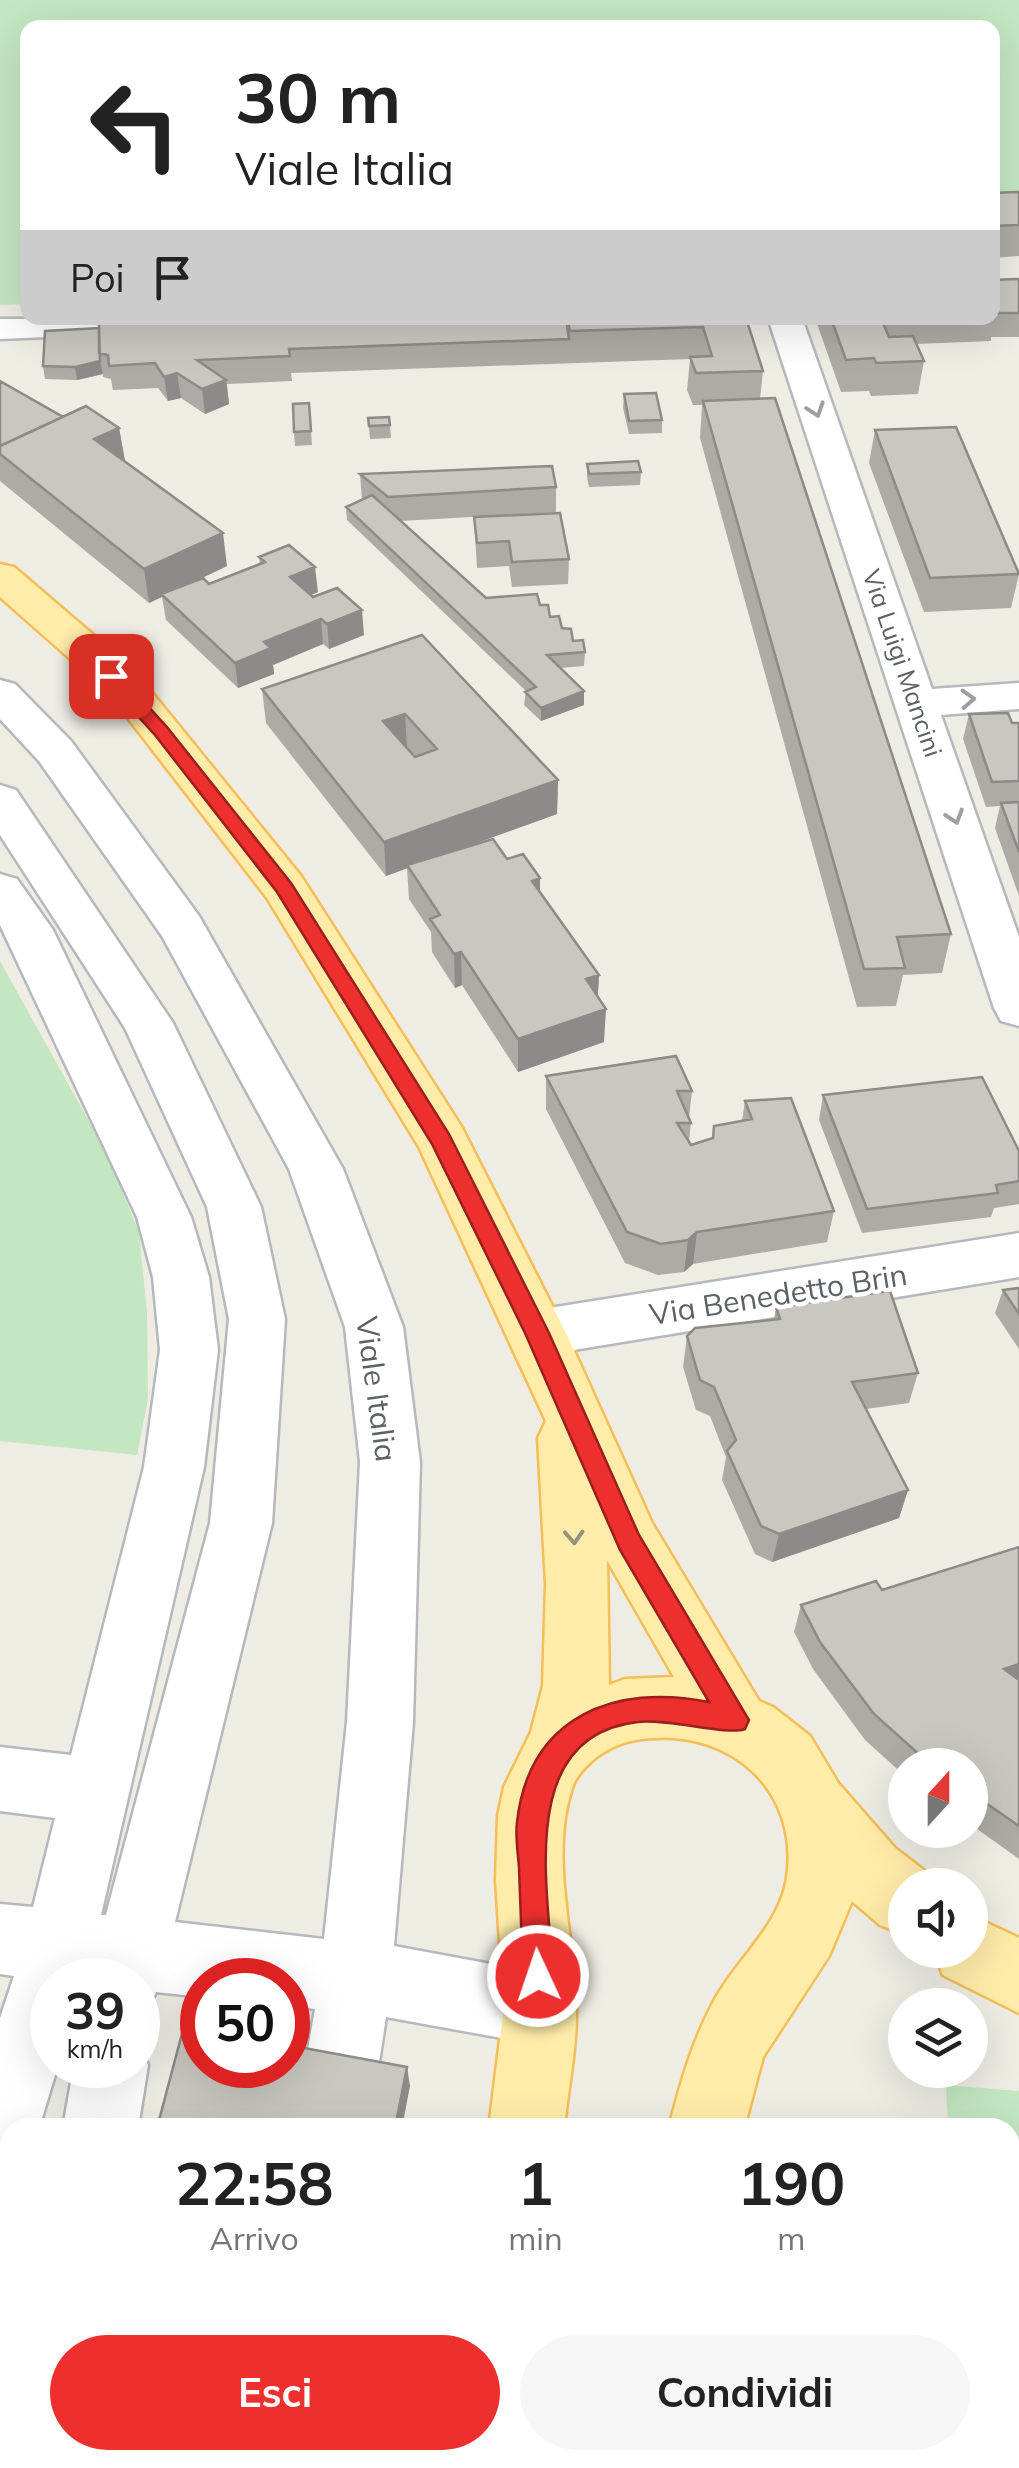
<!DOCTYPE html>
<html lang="it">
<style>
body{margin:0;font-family:Mulish,sans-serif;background:#f6f6f6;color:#222;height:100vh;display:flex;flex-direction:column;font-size:38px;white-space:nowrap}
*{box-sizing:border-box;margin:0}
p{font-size:32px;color:#767676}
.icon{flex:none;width:55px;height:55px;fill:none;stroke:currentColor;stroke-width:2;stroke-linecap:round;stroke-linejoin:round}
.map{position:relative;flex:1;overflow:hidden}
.side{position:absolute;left:0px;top:2118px;width:1020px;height:352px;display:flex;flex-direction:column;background:#fff;border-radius:30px 30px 0 0;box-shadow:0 10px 40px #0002}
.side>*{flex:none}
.hud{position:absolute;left:20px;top:20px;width:980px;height:305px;border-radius:20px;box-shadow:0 10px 40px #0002;background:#fff;color:#222;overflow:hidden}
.needle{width:65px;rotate:21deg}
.buttons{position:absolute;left:888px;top:1748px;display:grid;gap:20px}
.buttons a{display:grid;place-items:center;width:100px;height:100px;border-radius:50%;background:#fff;box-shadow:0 10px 40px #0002;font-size:50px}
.speed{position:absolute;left:30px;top:1958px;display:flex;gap:20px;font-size:50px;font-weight:700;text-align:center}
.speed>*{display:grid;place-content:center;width:130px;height:130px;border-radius:50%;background:#fff;box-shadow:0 10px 40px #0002;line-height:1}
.speed small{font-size:25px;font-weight:400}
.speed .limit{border:15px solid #d22;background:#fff;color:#111}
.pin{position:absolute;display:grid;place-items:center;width:85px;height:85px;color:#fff;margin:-42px;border-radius:20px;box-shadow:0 5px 15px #0006}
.me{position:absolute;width:110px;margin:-55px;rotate:357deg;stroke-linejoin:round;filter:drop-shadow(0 0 8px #0008)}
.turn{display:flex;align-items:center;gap:35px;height:210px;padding:0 50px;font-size:45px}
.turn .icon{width:130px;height:130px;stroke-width:2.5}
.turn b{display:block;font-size:70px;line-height:85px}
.then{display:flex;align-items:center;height:95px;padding:0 50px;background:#0003;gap:20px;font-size:38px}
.eta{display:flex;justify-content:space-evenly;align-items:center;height:170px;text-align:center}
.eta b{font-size:60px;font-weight:700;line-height:70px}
.button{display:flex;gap:20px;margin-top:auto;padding:20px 50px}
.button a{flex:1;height:115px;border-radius:60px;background:#ed2f2d;color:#fff;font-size:40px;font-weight:700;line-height:115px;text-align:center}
.button a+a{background:#f6f6f6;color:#222}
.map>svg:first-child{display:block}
.green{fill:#c3e7c0}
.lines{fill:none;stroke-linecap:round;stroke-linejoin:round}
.minor-casing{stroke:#b5b8bc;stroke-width:5}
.major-casing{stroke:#f4be58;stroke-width:5}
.minor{fill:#fff;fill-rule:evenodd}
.major{fill:#ffeca9;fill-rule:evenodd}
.wall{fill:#aeaba6}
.shaded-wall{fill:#8d8b87}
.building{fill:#cac7c1;stroke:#8d8b87;stroke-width:2.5;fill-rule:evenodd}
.oneway{stroke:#9da0a3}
.oneway2{stroke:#95927d}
.route{fill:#ed2f2d;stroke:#9a1f1d;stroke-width:2.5}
.labels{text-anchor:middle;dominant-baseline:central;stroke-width:9;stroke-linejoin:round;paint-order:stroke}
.far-street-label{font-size:25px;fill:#5c6165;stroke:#fff}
.street-label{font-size:30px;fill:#5c6165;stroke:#fff}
</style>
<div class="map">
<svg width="1019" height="2468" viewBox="0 0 1019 2468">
<rect width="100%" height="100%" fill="#efece4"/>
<!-- green -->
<path class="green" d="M0 0H1019V192H993L992 28H28L27 304 0 305Z
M0 961 107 1154 139 1233 147 1312 148 1399 137 1455 0 1441Z
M946 2085 1019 2091V2175L1010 2177V2128L948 2127Z"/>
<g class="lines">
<defs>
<path id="minor" d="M278 318 273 325 261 328 0 339V319Z
M768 318H802L932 689 1019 683V709L941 715 1019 937V1026L1001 1021 994 1008Z
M0 680 15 684 71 741 199 916 343 1169 403 1327 420 1462 413 1722 394 1946 540 1973 566 1983 576 2009 566 2035 540 2045 386 2017 369 2128H294L315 2009 288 2006V1980H202V1997L156 1992 150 2005 138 2011V1980H52V2065H58L39 2128H10V2166L0 2171V2018L14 1976 0 1974V1904L33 1907 55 1818 0 1811V1747L71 1755 144 1467 160 1350 153 1277 137 1217 0 925V874L17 879 53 930 191 1217 209 1277 218 1350 204 1467 101 1915H106L210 1523 229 1319 207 1207 125 1028 0 835V785L16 790 173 1023 261 1207 285 1319 272 1523 175 1922 324 1939 347 1722 360 1462 345 1327 289 1169 162 936 39 761 0 719Z
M1019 1233V1277L537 1356 517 1350 508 1333 517 1316 537 1310Z
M138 2040 148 2065 138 2128H63L74 2065H138Z
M23 2460H105V2468H23Z
M224 2460H306L305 2468H223Z"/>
<path id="major" d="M0 564 14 567 98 639 154 695 301 876 461 1126 566 1333 652 1523 759 1701 773 1707 810 1736 838 1783 895 1848 930 1875 934 1885H905V1935L880 1925 852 1901 829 1956 763 2057 744 2128H669C680 2084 693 2039 715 1999 739 1956 785 1921 788 1869 794 1797 744 1743 673 1738 647 1737 623 1739 601 1754 590 1761 576 1775 572 1788 549 1857 575 1937 576 2007 577 2047 568 2088 564 2128H489L504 2007 496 1880 498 1816 504 1787 531 1732 543 1686 546 1584 538 1438 546 1421 419 1147 267 898 124 713 68 657 0 597ZM607 1559V1560L674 1677 625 1679 609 1685Z
M970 1915 1019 1938V2013L943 1975 933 1950H970Z
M439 2460H521L519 2468H437Z
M666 2460H749L752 2468H669Z"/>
</defs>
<!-- minor casing -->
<use href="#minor" class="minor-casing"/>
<!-- major casing -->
<use href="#major" class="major-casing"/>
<!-- minor -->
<use href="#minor" class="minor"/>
<!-- major -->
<use href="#major" class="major"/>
</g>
<!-- wall -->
<path class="wall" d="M1019 192V256L992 258V193Z
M1019 279V337H991V341L916 344 924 361 918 394 871 396 869 391 841 392 815 318H992V280Z
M746 318 763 371 760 399 951 934 942 973 903 975 896 1006 857 1007 700 438 702 405H693L687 390 690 359 291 373 292 381 227 384 229 404 205 414 181 398 168 401 158 388 113 390 111 379 103 377V374L77 380 45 379 43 366 45 331Z
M0 381 63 417 119 428 125 461 227 566 194 582 209 584 260 564 259 557 318 592 311 595 364 635 329 649 323 644 273 665 274 674 238 688 166 620 162 597 149 603 0 481Z
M624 394 662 420V433L629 434 623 408Z
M309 403 312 445 295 446 294 432Z
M368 418 390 425 391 438 370 439Z
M875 430 1019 574 1011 608 924 612 869 463Z
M587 464 641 472 640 485 589 487 587 477Z
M360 474 556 487V512L401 521 486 598 540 605 585 652 584 666 560 668 584 705 541 721 524 705 526 691 347 520 346 507 362 500Z
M474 517 569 559 568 584 512 587 509 566 477 568Z
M422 635 558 780 557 814 462 848 507 859 540 892 599 975 598 997 604 1042 518 1072 462 985 455 988 432 952 431 932 409 899 407 868 386 876 266 723 262 689Z
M969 714 1012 723H1019V896L995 828 1000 806 986 807 963 739Z
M546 1076 692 1091 689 1118 691 1123 689 1141 691 1145 713 1138 742 1121 745 1101 834 1211 827 1242 693 1264 684 1272 658 1275 625 1263 546 1109Z
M823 1095 1019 1151V1204L994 1208 991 1217 862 1233 819 1120Z
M1019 1288V1349L995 1313 1003 1290Z
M776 1307 918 1373 909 1403 866 1409 908 1490 899 1518 772 1562 755 1554 722 1480 726 1457 710 1416 696 1410 683 1367 687 1336 774 1319Z
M1019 1547V1859L970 1824V1765H905V1776L865 1740 813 1669 794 1632 801 1605 882 1590Z
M1019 2162V2462L1004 2460H1010V2164Z"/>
<!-- shaded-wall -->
<path class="shaded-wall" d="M100 361 103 374 77 380 75 367Z
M177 373 181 398 168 401 164 377Z
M226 380 229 404 205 414 202 389Z
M119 428 125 461 94 439Z
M223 533 227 566 149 603 144 569Z
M315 567 318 592 293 603 290 577Z
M362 610 364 635 329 649 327 624Z
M321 619 323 644 273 665 274 674 238 688 235 663 264 642Z
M584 691V705L541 721V708Z
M405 714 407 747 383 721Z
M558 780 557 814 386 876 384 842Z
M540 878V912L532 881Z
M461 952 462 985 455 988 454 954Z
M599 975 597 1008 586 979Z
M606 1009 604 1042 518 1072V1039Z
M697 1232 693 1264 684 1272 688 1240Z
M908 1490 899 1518 772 1562 779 1534Z
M1019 1664V1685L1004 1669Z
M407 2067 410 2086 402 2128H395Z"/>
<!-- building -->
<path class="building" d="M1019 192V225L992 226V193Z
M1019 279V313H996L997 310 992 300V280Z
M99 318H566L569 339 289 349 290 356 197 360 226 380 202 389 177 373 164 377 155 363 109 366 108 355 99 353Z
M567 318H746L763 371 696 373 690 357 712 356 703 327 570 331Z
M831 318H881L889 337 913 336 924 361 876 363 874 358 846 360Z
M99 328 100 361 75 367 43 366 45 331Z
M0 381 63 417 0 446Z
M656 393 662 420 629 421 624 394Z
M775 398 951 934 897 937 905 968 864 969 703 401Z
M309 403 311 431 294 432 293 404Z
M86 406 119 428 94 439 223 533 144 569 0 454V446Z
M389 417 390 425 369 426 368 418Z
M956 427 1019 574 930 578 875 430Z
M638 461 641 472 589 474 587 464Z
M552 466 556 487 388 497 360 474Z
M372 495 486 598 537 594 540 605H548L550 617 559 616 562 628 571 629 573 641 583 640 585 652 547 655 584 691 541 708 525 692 536 687 346 507Z
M560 513 569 559 512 562 509 541 477 543 474 517Z
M289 545 315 567 290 577 313 597 337 588 362 610 327 624 321 619 264 642 271 648 235 663 161 594 203 578 209 584 265 562 259 557Z
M422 635 558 780 384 842 262 689ZM405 714 437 749 415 757 383 721Z
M1008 713 1012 723H1019V781L992 782 969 714Z
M1019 802V852L1001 803Z
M493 839 507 859 523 854 540 878 532 881 599 975 586 979 606 1009 518 1039 461 952 454 954 430 919 440 915 407 865Z
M676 1056 692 1091H677L691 1123H677L691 1145 713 1138 714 1126 752 1119 745 1101 791 1098 834 1211 697 1232 688 1240 661 1244 627 1232 546 1076Z
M982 1077 1019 1151V1181L996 1185 998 1193 867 1209 823 1095Z
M1019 1288V1314L1003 1290Z
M890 1291 918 1373 852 1382 908 1490 779 1534 761 1526 727 1451 736 1440 714 1387 700 1380 687 1336 695 1328 780 1319 776 1307Z
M1019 1547V1664L1004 1669 1019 1680V1826L970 1792V1765H931L874 1714 820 1642 801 1605 876 1581 882 1590Z
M184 2026 202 2030V2065H288V2045L407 2067 395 2128H157Z
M1019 2162V2451L1010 2449V2164Z"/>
<!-- one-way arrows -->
<defs><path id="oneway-chevron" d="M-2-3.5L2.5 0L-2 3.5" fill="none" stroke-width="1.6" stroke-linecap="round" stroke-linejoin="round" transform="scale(2.5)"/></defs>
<g class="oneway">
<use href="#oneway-chevron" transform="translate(816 410) rotate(71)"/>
<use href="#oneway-chevron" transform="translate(968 699) rotate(-3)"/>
<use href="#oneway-chevron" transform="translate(955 817) rotate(72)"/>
</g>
<use class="oneway2" href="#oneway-chevron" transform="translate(574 1537) rotate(87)"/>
<!-- route -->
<path class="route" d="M111 670 117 672 167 727 291 883 449 1134 549 1333 639 1535 749 1720 745 1729C727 1736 667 1718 638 1722 515 1735 549 1891 553 1976L549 1986 538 1990 528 1986 523 1976C522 1940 520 1904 519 1868 518 1853 515 1836 517 1822 529 1716 615 1683 709 1702L620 1550 525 1333 432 1144 277 892 155 735 105 680 102 676Z"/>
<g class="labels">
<!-- far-street labels -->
<g class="far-street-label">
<text transform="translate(903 663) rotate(71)">Via Luigi Mancini</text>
</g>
<!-- street labels -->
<g class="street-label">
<text transform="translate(778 1294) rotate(-9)">Via Benedetto Brin</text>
<text transform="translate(377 1389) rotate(82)">Viale Italia</text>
</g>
</g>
</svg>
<div class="buttons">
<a><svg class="needle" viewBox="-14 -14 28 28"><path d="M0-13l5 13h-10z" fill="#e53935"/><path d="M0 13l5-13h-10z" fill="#767676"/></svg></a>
<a><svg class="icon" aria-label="sound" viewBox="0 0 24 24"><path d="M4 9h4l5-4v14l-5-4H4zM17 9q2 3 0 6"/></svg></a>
<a><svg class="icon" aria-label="layers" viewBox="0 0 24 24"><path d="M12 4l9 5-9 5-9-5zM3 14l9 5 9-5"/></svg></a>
</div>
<div class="speed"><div>39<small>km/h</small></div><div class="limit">50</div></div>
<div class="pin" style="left:111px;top:676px;background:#d93025"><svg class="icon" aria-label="arrive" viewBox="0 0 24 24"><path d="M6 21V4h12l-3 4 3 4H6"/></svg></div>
<svg class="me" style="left:538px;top:1976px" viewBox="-20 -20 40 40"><circle r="17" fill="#ed2f2d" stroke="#fff" stroke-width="3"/><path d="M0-11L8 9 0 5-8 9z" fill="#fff"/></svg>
<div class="hud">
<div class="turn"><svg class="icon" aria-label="left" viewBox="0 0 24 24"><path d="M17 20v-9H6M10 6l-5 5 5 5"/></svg><div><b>30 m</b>Viale Italia</div></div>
<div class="then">Poi<svg class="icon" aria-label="arrive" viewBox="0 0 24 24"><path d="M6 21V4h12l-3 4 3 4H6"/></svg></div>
</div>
<section class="side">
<div class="eta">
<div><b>22:58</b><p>Arrivo</p></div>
<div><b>1</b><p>min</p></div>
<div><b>190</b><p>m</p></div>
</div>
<div class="button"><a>Esci</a><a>Condividi</a></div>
</section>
</div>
